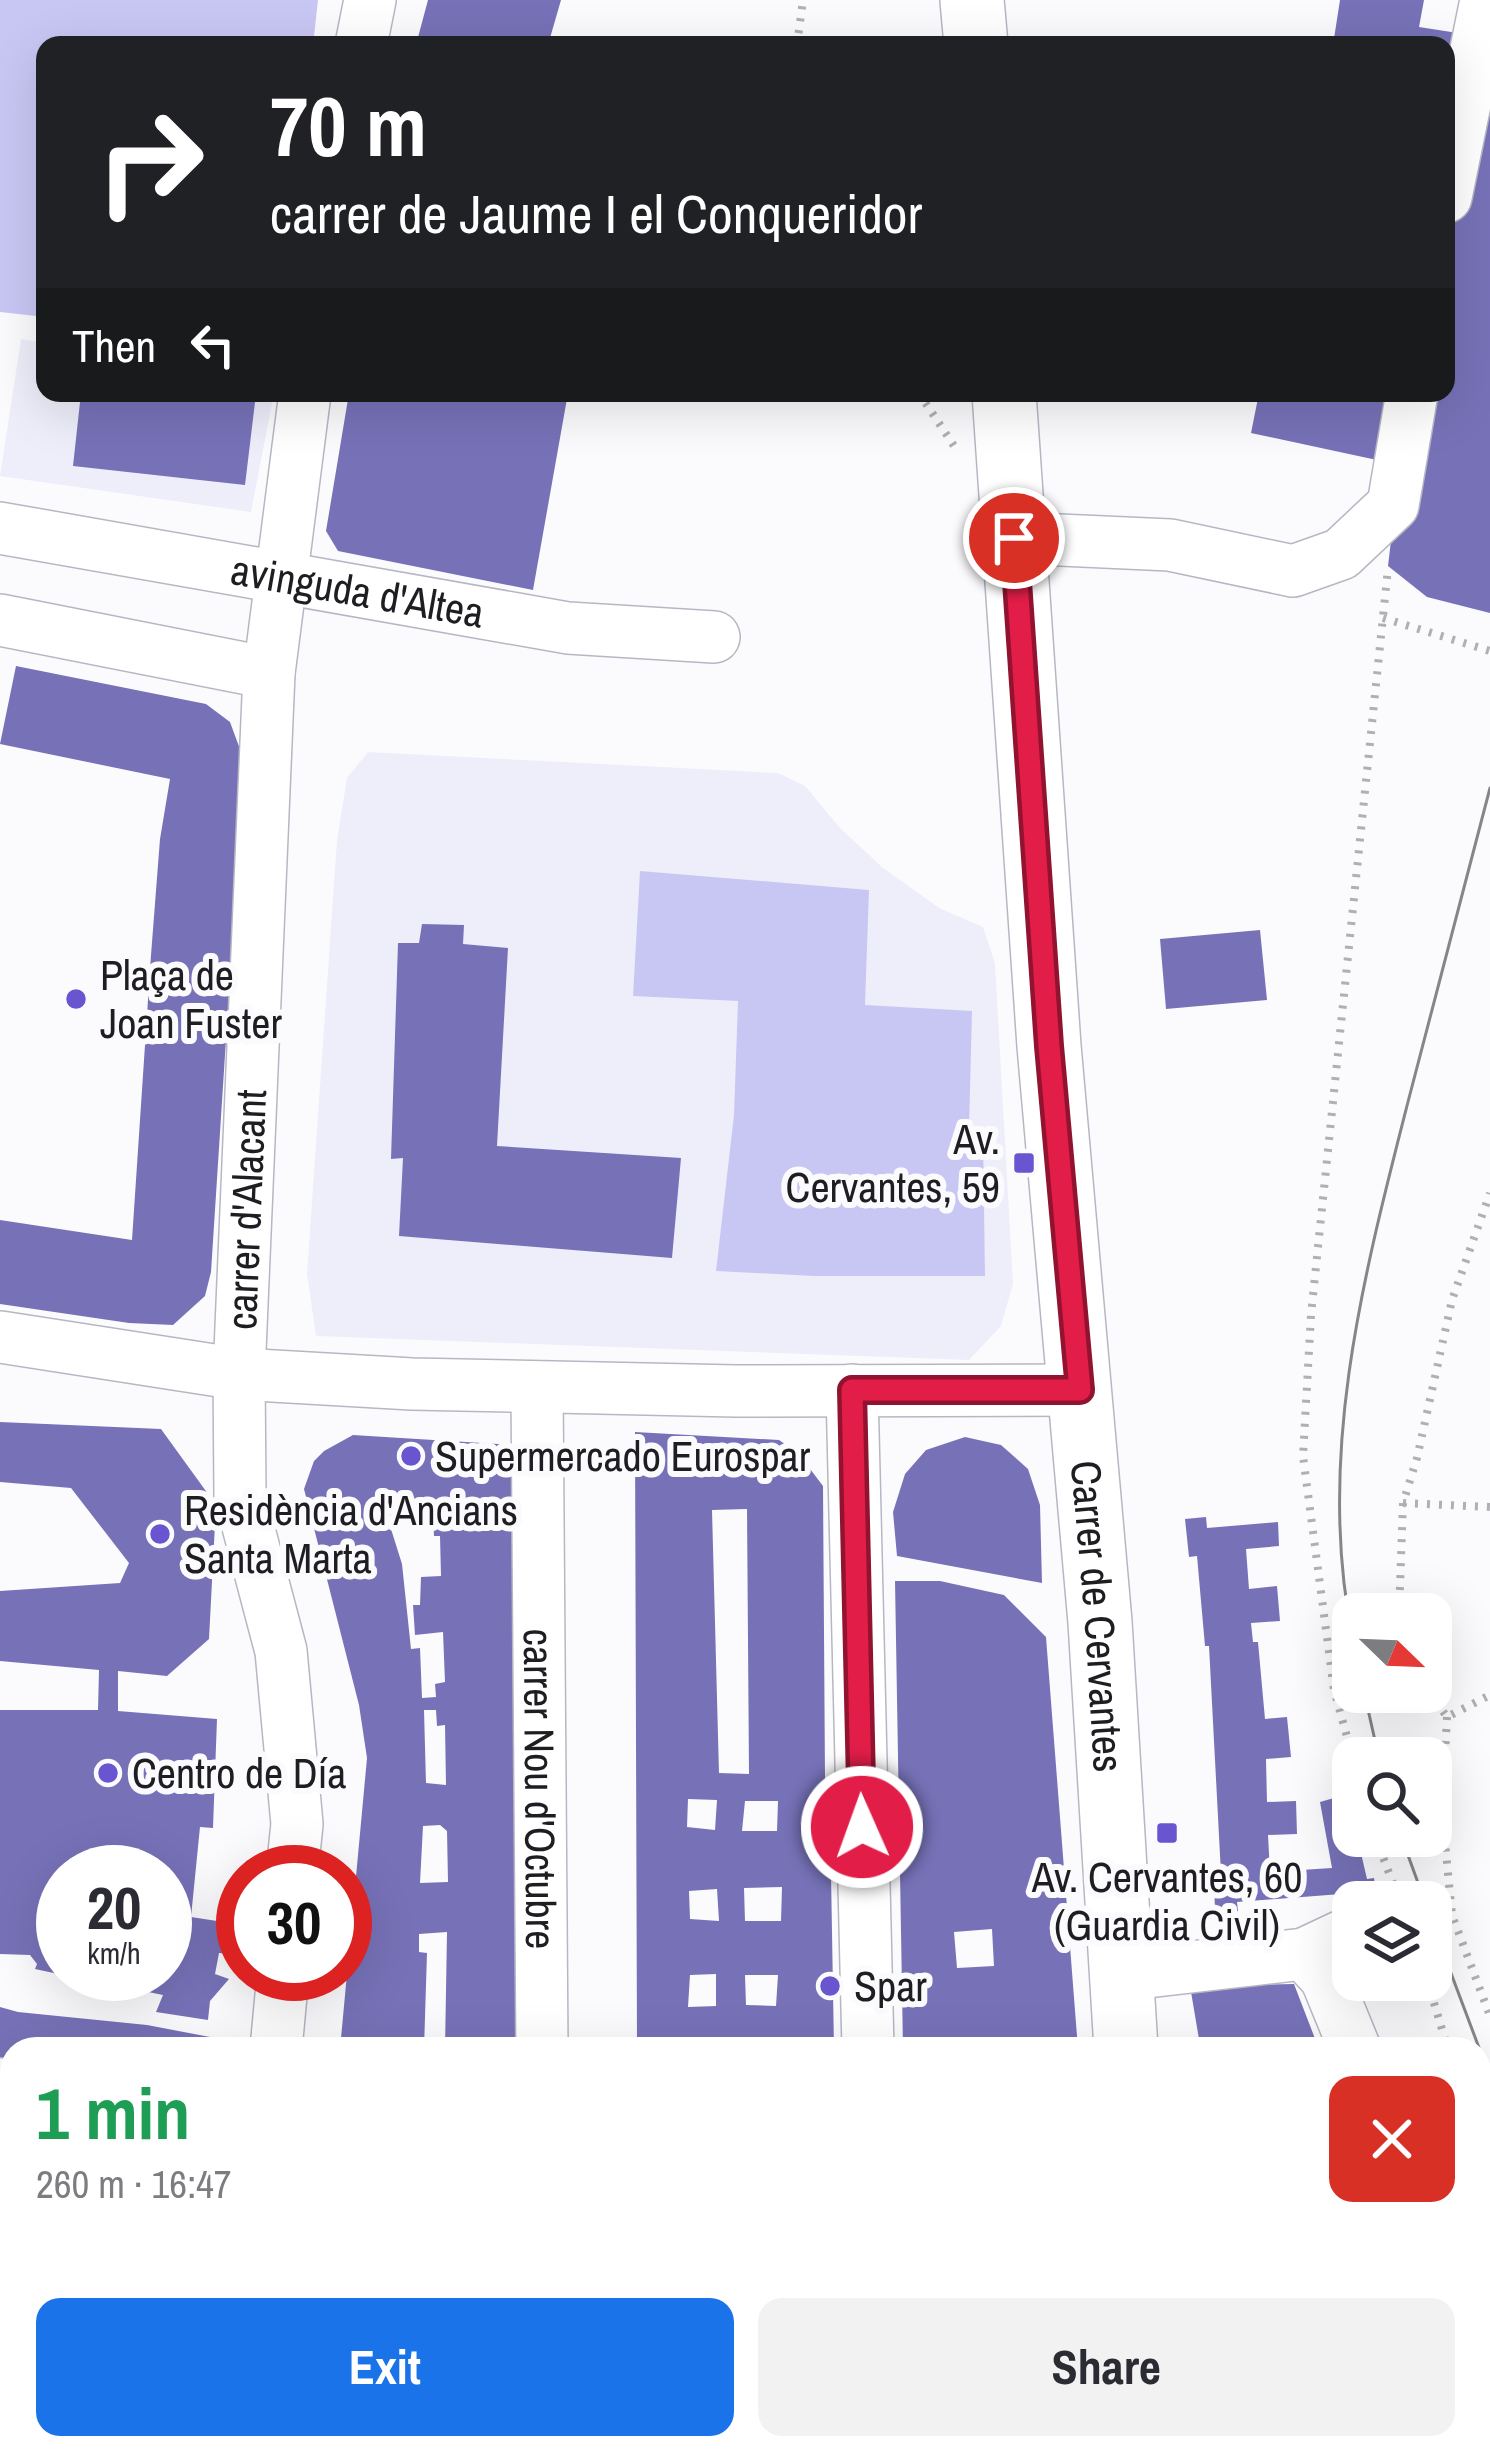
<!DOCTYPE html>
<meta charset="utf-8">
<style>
body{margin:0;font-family:"Archivo Narrow",sans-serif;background:#f2f2f3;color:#2b2b33;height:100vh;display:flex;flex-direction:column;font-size:45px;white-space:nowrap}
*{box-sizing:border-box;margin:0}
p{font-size:39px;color:#7c7c81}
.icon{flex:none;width:66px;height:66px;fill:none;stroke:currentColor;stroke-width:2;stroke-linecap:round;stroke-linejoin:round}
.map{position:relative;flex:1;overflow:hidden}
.details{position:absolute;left:0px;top:2037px;width:1491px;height:423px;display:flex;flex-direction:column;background:#fff;border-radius:36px 36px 0 0;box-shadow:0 12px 48px #0002}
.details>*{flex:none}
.top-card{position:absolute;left:36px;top:36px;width:1419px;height:366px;border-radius:24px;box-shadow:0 12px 48px #0002;background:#202124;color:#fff;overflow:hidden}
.needle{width:78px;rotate:113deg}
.tools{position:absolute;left:1332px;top:1593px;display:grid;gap:24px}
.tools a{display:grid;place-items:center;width:120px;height:120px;border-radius:24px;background:#fff;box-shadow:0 12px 48px #0002;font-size:60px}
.speed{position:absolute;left:36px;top:1845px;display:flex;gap:24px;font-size:60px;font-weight:700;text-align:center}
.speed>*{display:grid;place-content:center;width:156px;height:156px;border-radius:50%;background:#fff;box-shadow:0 12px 48px #0002;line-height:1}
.speed small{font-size:30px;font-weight:400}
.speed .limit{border:18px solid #d22;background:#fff;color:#111}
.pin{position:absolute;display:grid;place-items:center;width:102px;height:102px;color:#fff;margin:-51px;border:6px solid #fff;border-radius:50%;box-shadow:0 3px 12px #0007}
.me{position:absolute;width:132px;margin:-66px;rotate:358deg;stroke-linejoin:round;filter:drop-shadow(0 0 9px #0008)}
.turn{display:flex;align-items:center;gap:42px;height:252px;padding:0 36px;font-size:54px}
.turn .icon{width:156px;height:156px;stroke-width:2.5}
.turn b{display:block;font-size:84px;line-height:102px}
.then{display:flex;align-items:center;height:114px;padding:0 36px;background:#0003;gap:24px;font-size:45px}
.round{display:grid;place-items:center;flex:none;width:126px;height:126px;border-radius:24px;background:#f2f2f3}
.headline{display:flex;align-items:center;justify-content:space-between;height:204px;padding:0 36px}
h1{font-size:72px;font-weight:800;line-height:90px;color:#1e9e55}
.button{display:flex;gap:24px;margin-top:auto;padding:24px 36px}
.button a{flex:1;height:138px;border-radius:24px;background:#1a73e8;color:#fff;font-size:48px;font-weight:800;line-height:138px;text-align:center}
.button a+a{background:#f2f2f3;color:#2b2b33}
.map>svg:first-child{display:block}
.built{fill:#eeeefb}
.green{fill:#c8c7f4}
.building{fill:#7772b8;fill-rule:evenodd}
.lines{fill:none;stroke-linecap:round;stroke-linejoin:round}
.minor-casing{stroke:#b7b7c4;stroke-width:54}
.major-casing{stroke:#b7b7c4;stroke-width:66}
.path{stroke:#b0b0b4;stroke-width:8;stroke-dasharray:3 9;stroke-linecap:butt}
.minor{stroke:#fff;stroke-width:51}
.major{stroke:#fff;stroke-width:63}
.tram{stroke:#86868a;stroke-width:3}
.route-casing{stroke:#92132f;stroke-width:30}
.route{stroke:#e11d48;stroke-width:21}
.poi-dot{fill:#6955cf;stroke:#fbfbfe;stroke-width:4.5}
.labels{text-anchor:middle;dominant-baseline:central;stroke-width:12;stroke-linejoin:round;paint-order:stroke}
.street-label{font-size:42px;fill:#1d1d22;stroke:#fbfbfe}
.poi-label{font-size:42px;fill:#1d1d22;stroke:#fbfbfe;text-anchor:start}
</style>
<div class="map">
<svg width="1490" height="2459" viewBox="0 0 1490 2459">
<rect width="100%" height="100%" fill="#fbfbfe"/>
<!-- built -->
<path class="built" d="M21 339 45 343V393H274L251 512 0 476Z
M368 752 778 773 805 786 840 828 882 867 939 908 983 927 995 963 1013 1284 1001 1326 969 1360 316 1336 307 1274 337 840 347 778Z"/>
<!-- green -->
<path class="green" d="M0 0H318L313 45H45V317L0 312Z
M640 871 869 890 865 1005 972 1011 969 1129 983 1131 985 1276H814L716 1271 734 1115 738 1001 633 996Z"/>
<!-- building -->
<path class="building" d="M428 0H561L548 45H433L417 41Z
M1340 0H1424L1419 27 1477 36 1490 0V613L1427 597 1388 566 1400 465 1251 433 1259 393H1350L1410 405 1412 393H1446V45H1333Z
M81 393 256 394 245 485 73 466Z
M349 393H568L533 590 338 551 326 531Z
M16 666 206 704 230 722 244 760 211 1272 205 1296 173 1325 129 1323 0 1304V1220L132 1240 151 955 160 839 170 779 0 744Z
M422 924 464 925 463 944 508 948 497 1146 681 1158 672 1258 399 1236 403 1158 391 1159 398 943H419Z
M1260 930 1267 1000 1166 1009 1160 939Z
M0 1422 161 1429 216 1505 209 1639 167 1676 118 1671V1711L217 1719 213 1828 200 1827 191 1917 230 1923 231 1954 219 1953 215 1974 229 1979 210 2001 208 2020 156 2012 163 1995 70 1976 165 1974V1872H63V1975L35 1969 37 1964 30 1955 0 1954V1710H98L99 1670 0 1661V1591L120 1583 129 1563 71 1488 0 1482Z
M635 1432 779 1440 798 1453 823 1486 825 1777 831 1873 834 2049H637ZM747 1509 749 1774 719 1773 712 1510ZM688 1799 717 1800 715 1830 687 1827ZM745 1801H778L777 1831H742ZM782 1887 781 1921H745L744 1888ZM717 1889 719 1921 690 1919 689 1891ZM716 1974V2006L688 2007 690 1975ZM745 1975H778L776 2006 746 2005Z
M353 1435 514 1445 522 2049H445L447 1932 419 1934V1952L427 1953 424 2049H340L367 1758 359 1705 304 1489 314 1461 324 1451ZM433 1519 434 1536H440L441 1576 421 1577 420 1605H413L415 1635 443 1632 445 1682 435 1684 436 1697 422 1698 420 1648 411 1649 402 1564 391 1529 396 1520ZM424 1710H436L437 1726 445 1725 446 1785 426 1783ZM440 1825 447 1831 448 1882 420 1883 423 1826Z
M965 1437 1001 1445 1028 1469 1040 1505 1042 1583 897 1556 893 1512 905 1474 926 1450Z
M1206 1517 1207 1528 1278 1522 1279 1546 1246 1549 1249 1589 1277 1586 1280 1621 1251 1623 1253 1642H1258L1265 1719 1287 1717 1291 1757 1266 1759 1267 1802 1296 1801 1297 1834 1268 1835 1270 1872 1332 1868 1320 1802 1348 1794 1353 1836H1357L1367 1879 1374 1878 1377 1899 1356 1902 1354 1893 1237 1902 1238 1911 1215 1913 1214 1876 1221 1874 1209 1646H1205L1197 1556 1189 1557 1185 1519Z
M895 1581H940L1004 1595 1046 1637 1078 2049H903ZM992 1929 994 1966 957 1968 954 1932Z
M1294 1984 1319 2049H1290L1289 2037 1200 2045 1190 1986Z
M0 2007 18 2012 147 2025 252 2045 251 2049H12V2073L0 2072Z
M0 2094 12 2096V2166L0 2165Z
M0 2264 12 2278V2331L0 2338Z
M12 2356V2448H62L68 2459H0V2362Z
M88 2448H187L191 2455 190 2459H94Z
M404 2448H530V2459H432Z
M650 2448H698V2459H651Z
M722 2448H753L752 2459H722Z
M776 2448H830V2459H775Z
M944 2448H1015L1016 2459H945Z
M1044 2448H1109L1110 2459H1046Z
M1229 2448H1366L1367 2455 1230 2459Z"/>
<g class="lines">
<defs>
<g id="minor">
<path d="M361 45 370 0"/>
<path d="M1446 197 1486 0"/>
<path id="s1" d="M0 528 568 628 714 637"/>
<path d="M1014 538 1170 545 1293 571 1341 554 1393 505 1412 393"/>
<path d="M0 620 269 673"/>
<path d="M0 1337 239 1374 412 1384 736 1391 1080 1390"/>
<path id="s2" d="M537 1387 542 2049"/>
<path d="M852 1390 868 2049"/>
<path id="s3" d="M292 1872 297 1824 281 1651 240 1496 239 1374 269 673 305 393"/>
<path d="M1304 1954 1353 1931"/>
<path d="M1121 1975 1304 1954 1326 1978 1355 2049"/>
<path d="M276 2049 283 1974"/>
<path d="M0 2084 12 2086"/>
<path d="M0 2194 12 2196"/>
<path d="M0 2248 12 2259"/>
<path d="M0 2351 12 2346"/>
<path d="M73 2448 79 2459"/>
<path d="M294 2448 326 2459"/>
<path d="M544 2448V2459"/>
<path d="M225 2459 227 2448"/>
<path d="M867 2459V2448"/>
</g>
<g id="major">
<path d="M972 0 976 45"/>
<path id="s4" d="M1004 393 1049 1046 1100 1622 1126 2049"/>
<path d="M1152 2448 1153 2459"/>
</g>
</defs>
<!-- minor casing -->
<use href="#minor" class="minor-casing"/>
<!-- major casing -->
<use href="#major" class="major-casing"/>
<!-- path -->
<path class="path" d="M797 45 803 0
M919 393 958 452
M1383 618 1490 651
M1403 1503 1490 1507
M1399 1614 1403 1503 1417 1458 1452 1300 1490 1193
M1429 1692 1447 1717 1490 1695
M1447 1717 1442 1811 1452 1915 1490 2016
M1353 1758 1334 1690 1303 1456 1311 1315 1388 568
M1375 1836 1400 1902
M1427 1980 1448 2049
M1479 2140 1490 2163
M1483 2215 1481 2236 1490 2374
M1483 2215 1490 2163"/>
<!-- minor -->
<use href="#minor" class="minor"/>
<!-- major -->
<use href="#major" class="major"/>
<!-- tram -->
<path class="tram" d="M1353 1639C1315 1458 1364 1274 1409 1098 1436 995 1463 892 1490 788
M1364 1692 1379 1758
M1401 1836 1425 1902
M1431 1920 1490 2077"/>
</g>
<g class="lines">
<defs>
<path id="route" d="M862 1827 852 1390H1080L1049 1046 1014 538"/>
</defs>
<!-- route casing -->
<use href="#route" class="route-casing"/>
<!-- route -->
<use href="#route" class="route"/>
</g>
<!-- markers -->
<g class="poi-dot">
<circle cx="76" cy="999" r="12"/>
<rect x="1012" y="1151" width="24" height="24" rx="6"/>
<circle cx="411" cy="1456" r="12"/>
<circle cx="160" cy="1534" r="12"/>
<circle cx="108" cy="1773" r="12"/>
<rect x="1155" y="1821" width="24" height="24" rx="6"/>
<circle cx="830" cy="1986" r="12"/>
</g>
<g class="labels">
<!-- street labels -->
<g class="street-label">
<text stroke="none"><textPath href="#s1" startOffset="363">avinguda d'Altea</textPath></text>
<text stroke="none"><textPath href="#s3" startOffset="669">carrer d'Alacant</textPath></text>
<text stroke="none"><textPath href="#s4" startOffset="1227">Carrer de Cervantes</textPath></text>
<text stroke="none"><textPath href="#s2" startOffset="402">carrer Nou d'Octubre</textPath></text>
</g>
<!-- poi labels -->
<g class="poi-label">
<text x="100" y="975">Plaça de<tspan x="100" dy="48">Joan Fuster</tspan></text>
<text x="1000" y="1139" text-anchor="end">Av.<tspan x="1000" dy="48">Cervantes, 59</tspan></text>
<text x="435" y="1456">Supermercado Eurospar</text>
<text x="184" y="1510">Residència d'Ancians<tspan x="184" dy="48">Santa Marta</tspan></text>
<text x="132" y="1773">Centro de Día</text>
<text x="1167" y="1877" text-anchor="middle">Av. Cervantes, 60<tspan x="1167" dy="48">(Guardia Civil)</tspan></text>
<text x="854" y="1986">Spar</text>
</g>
</g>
</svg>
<div class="tools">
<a><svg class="needle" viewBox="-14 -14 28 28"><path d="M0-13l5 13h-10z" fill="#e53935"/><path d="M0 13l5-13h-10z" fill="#7c7c81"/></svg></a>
<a><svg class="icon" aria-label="search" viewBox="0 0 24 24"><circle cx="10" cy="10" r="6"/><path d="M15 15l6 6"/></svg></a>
<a><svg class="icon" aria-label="layers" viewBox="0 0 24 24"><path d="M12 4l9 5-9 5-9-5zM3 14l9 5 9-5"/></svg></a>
</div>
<div class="speed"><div>20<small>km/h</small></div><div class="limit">30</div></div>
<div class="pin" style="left:1014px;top:538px;background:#d93025"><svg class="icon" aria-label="arrive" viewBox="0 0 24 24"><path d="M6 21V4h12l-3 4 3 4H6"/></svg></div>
<svg class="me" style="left:862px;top:1827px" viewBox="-20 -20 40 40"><circle r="17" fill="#e11d48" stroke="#fff" stroke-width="3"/><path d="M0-11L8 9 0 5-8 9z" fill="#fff"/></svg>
<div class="top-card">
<div class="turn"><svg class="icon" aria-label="right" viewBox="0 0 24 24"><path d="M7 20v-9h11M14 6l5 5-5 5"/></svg><div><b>70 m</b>carrer de Jaume I el Conqueridor</div></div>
<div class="then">Then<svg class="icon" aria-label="left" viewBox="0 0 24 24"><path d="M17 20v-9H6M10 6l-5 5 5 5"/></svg></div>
</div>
<section class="details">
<div class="headline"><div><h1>1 min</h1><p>260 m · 16:47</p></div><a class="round" style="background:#d93025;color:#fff"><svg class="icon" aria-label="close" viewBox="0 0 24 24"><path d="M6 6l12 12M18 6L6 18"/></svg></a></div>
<div class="button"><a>Exit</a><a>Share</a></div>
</section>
</div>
